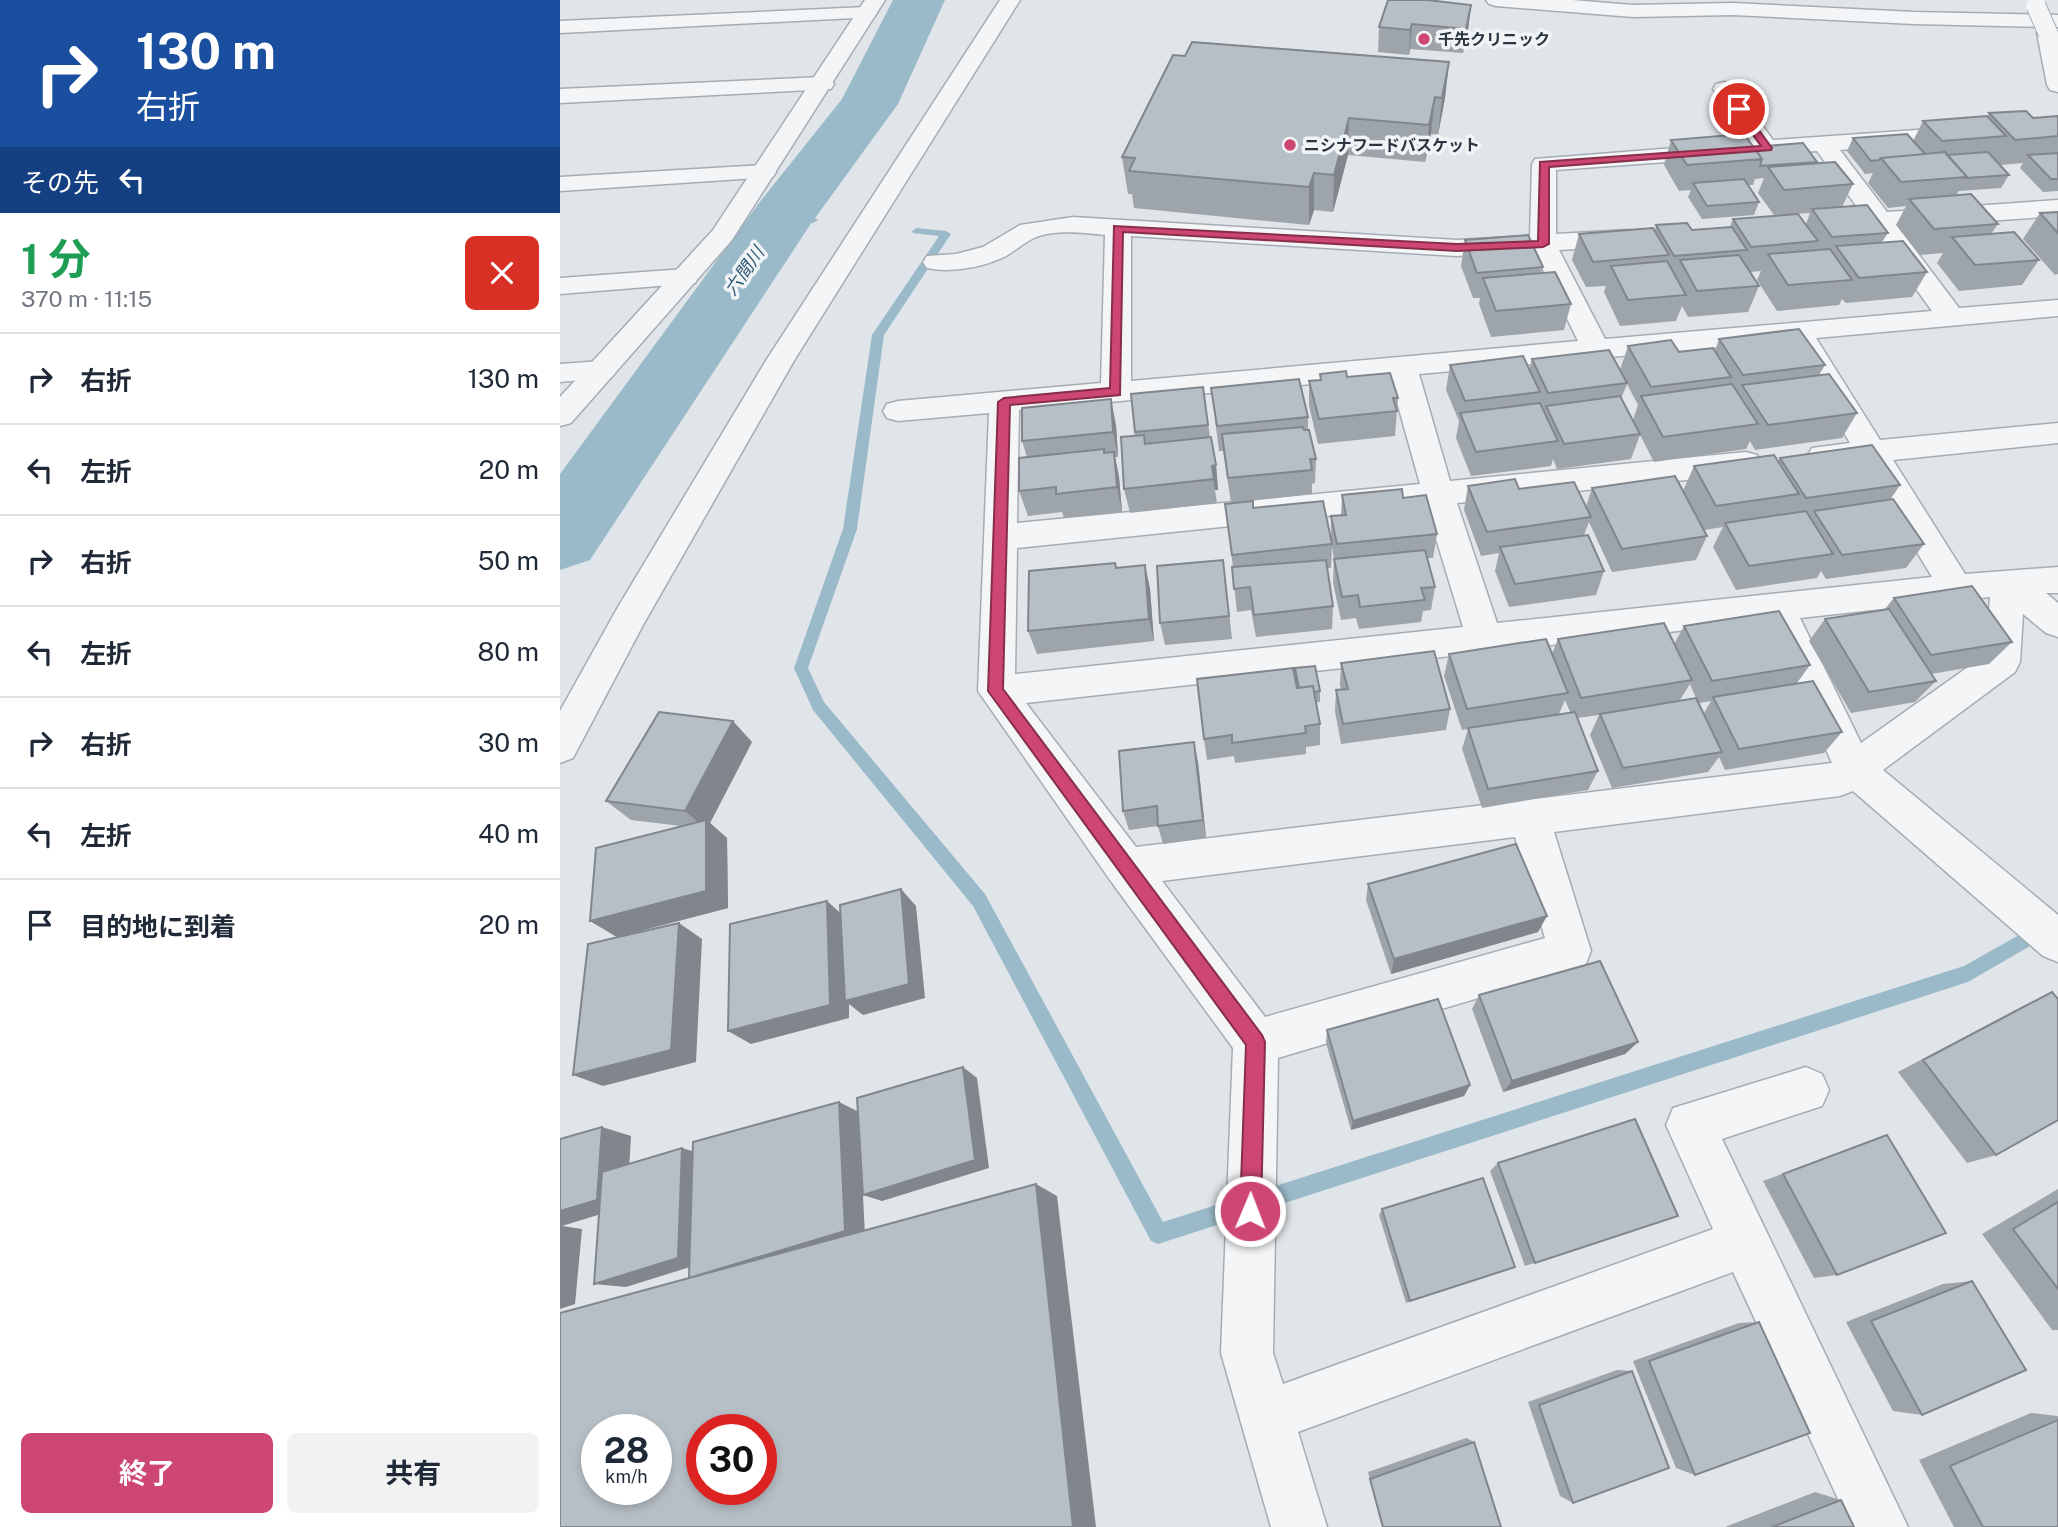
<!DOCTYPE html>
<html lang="ja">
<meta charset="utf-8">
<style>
body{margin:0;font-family:"Public Sans","Noto Sans JP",sans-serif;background:#f2f2f3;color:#1f2937;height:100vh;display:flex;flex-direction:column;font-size:26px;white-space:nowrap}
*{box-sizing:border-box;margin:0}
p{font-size:23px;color:#747a83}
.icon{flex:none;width:38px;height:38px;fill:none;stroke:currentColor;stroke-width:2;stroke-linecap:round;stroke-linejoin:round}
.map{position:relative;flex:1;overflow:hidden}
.panel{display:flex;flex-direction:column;background:#fff;width:560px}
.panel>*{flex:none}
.hud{background:#1a4fa0;color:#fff;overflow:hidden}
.speed{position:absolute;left:21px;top:1414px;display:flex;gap:14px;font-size:35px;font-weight:700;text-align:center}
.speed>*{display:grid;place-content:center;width:91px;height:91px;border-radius:50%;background:#fff;box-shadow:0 4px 10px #0003;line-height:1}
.speed small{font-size:18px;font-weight:400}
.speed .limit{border:10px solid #d22;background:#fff;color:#111}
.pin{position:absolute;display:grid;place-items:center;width:60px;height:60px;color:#fff;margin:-30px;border:4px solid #fff;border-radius:50%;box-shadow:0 2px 7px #0007}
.me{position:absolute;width:77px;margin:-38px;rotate:1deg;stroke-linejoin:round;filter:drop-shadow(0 0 5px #0008)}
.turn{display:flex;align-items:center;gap:24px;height:147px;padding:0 21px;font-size:32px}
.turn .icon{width:91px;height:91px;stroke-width:2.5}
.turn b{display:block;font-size:49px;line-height:60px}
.then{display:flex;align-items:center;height:66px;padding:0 21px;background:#0003;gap:14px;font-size:26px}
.round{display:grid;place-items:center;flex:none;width:74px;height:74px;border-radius:10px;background:#f2f2f3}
.headline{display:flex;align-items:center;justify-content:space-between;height:119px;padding:0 21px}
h1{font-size:42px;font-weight:700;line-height:52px;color:#1e9e55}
.cta{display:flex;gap:14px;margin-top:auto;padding:14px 21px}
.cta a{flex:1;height:80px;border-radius:10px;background:#ce4672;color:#fff;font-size:28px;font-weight:700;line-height:80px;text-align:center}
.cta a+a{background:#f2f2f3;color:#1f2937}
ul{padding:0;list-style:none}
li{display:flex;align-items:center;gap:21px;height:91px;padding:0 21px;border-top:2px solid #e0e1e3}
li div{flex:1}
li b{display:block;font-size:26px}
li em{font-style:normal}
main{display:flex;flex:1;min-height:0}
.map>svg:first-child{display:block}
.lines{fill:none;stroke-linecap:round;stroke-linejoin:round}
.stream{fill:#9bbac9;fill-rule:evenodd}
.river{fill:#9bbac9;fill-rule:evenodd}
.minor-casing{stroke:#a5adb3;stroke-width:3}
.tertiary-casing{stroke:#a5adb3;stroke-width:3}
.minor{fill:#f3f5f7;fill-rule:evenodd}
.tertiary{fill:#f3f5f7;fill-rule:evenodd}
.service-bridge-casing{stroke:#a5adb3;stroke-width:21;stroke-linecap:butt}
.service-bridge{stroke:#f3f5f7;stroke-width:19}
.wall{fill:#9da4aa;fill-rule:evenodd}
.shaded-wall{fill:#80868b}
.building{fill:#b7bfc6;stroke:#80868b;stroke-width:2;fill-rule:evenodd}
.route{fill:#ce4672;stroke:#862e4a;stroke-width:2}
.poi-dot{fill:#ce4672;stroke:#f0f4f7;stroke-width:2.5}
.labels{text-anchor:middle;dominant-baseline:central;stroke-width:7;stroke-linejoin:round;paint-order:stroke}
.far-poi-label{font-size:16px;font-weight:bold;fill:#293641;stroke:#f0f4f7;text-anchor:start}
.far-water-label{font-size:18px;font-style:italic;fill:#335c74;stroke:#f0f4f7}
</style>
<main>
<section class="panel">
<div class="hud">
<div class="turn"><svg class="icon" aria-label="right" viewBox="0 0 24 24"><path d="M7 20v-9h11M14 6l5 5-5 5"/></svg><div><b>130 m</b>右折</div></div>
<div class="then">その先<svg class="icon" aria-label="left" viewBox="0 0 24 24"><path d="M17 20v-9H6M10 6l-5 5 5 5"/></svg></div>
</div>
<div class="headline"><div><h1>1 分</h1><p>370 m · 11:15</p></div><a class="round" style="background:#d93025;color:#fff"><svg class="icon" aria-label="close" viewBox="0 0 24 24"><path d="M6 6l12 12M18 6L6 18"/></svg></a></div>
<ul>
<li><svg class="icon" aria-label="right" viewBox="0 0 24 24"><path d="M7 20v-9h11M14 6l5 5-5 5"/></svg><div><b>右折</b></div><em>130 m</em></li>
<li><svg class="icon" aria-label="left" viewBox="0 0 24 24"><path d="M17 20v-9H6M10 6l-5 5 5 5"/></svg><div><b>左折</b></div><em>20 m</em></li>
<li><svg class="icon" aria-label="right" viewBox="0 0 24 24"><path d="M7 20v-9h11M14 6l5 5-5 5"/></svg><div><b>右折</b></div><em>50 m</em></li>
<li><svg class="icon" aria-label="left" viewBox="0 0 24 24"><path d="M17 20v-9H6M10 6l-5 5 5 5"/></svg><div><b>左折</b></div><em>80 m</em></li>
<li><svg class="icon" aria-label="right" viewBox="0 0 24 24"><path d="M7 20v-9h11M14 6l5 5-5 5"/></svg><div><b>右折</b></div><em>30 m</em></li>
<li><svg class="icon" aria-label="left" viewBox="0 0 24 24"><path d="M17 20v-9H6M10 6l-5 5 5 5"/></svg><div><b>左折</b></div><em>40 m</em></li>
<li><svg class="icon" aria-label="arrive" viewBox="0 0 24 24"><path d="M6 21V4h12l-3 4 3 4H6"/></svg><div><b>目的地に到着</b></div><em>20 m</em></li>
</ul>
<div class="cta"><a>終了</a><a>共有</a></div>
</section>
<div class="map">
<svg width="1498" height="1527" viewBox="0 0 1498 1527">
<rect width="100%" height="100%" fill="#e0e5e9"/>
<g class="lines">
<!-- stream -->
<path class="stream" d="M222 214 253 217 258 220 253 223 218 219 217 217Z
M357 228 386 231 391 234 324 335 297 529 248 668 264 702 425 894 603 1222 1404 966 1498 913V930L1408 982 598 1244 591 1241 413 906 253 710 234 668 283 529 312 335 379 236 353 233 352 231Z"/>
<!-- river -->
<path class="river" d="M333 0H385L338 104 250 225 30 560 0 570V474L199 203 282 99Z"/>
<defs>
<path id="minor" d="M926 0H1012L1073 5 1173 3 1354 12 1498 15V27H1489L1498 32V92L1490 90 1487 85 1477 33 1487 27 1354 24 1173 15 1073 17 936 6 929 4Z
M307 7 314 9 317 13 314 17 0 33V21Z
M263 77 271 79 274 84 271 89 0 103V89Z
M1164 82 1172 84 1213 140 1498 120V134L1280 150 1327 212 1498 200V216L1338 227 1399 308 1498 300V316L1256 338 1320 440 1498 423V443L1333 460 1405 574 1498 567V593H1486L1498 603V637L1486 633 1463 614 1460 662 1455 672 1323 770 1498 915V962L1483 956 1293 791 1280 796 994 832 1031 951 1025 966 718 1058 713 1353 723 1384 1153 1229 1106 1125 1113 1108 1246 1067 1262 1074 1269 1090 1262 1106 1162 1139 1348 1527H1291L1173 1272 738 1432 767 1527H711L661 1353 673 1048 550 880 418 691 429 413 338 421 327 418 323 411 327 404 338 401 541 383 545 235C524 233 494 229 474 238 463 243 453 253 442 258 420 268 389 273 367 268L363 262 367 256 396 254 423 247 460 225 513 217 897 240 970 236 972 164 975 159 1191 142 1153 89 1156 84ZM1257 151 1302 214 1259 219 1255 224 1259 229 1268 232 1313 229 1372 311 1045 339 999 250 1068 246 1077 244 1081 238 1077 232 1068 230 996 234V170ZM571 236 897 256 974 251 1018 341 571 381ZM1229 341 1290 443 1252 448 1247 456 1252 464 1263 467 1303 463 1372 577 937 623 897 503 1186 474 1197 471 1202 463 1197 455 1186 452 890 481 859 374ZM830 377 860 484 457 523 459 410ZM866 506 903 627 455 674 457 548ZM1430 597 1425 655 1301 743 1240 618ZM1208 621 1272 763 576 847 466 703ZM955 837 985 938 705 1017 602 881Z
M204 165 213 167 216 172 213 177 0 191V177Z
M125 269 135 271 138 277 135 283 0 294V278Z
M42 361 52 363 57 370 52 377 0 382V364Z"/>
<path id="tertiary" d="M305 0H325L172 240 11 423 0 426V397L153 230Z
M440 0H460L235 359 83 625 13 758 0 763V711L58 607 207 359Z"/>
</defs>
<!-- minor casing -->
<use href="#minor" class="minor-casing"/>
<!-- tertiary casing -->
<use href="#tertiary" class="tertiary-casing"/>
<!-- minor -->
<use href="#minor" class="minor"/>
<!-- tertiary -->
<use href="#tertiary" class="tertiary"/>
<defs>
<path id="service-bridge" d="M1476 6 1488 33"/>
</defs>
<!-- service-bridge casing -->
<use href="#service-bridge" class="service-bridge-casing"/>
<!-- service-bridge -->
<use href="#service-bridge" class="service-bridge"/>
</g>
<!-- wall -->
<path class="wall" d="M911 5 908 30 903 53 850 49 849 55 818 52 819 27Z
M625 56 889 62 885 98 878 135 871 134 865 162 788 155 773 212 754 210 749 225 574 208 572 194H568L562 157Z
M1429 113 1473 118 1498 116V191L1483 192 1460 168 1463 163 1440 165 1449 175 1441 188 1399 191 1396 195 1438 224 1431 234 1479 260 1462 285 1399 291 1377 263 1383 253 1360 255 1336 225 1346 206 1328 208 1308 183 1313 173 1305 174 1287 151 1293 138 1353 141 1363 121 1427 117Z
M1111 140 1194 147 1257 162V163L1293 184 1282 207 1328 233 1322 242 1367 272 1352 297 1286 303 1282 299 1279 305 1217 311 1197 280 1201 271 1190 272 1199 286 1188 312 1128 317 1122 306 1116 321 1060 326 1044 292 1046 286 1026 287 1012 260 1019 234 1095 230 1096 225 1132 230 1170 227 1173 219 1246 224 1250 213 1214 215 1198 193 1204 178 1195 179 1193 185H1188L1199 202 1194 215 1142 219 1128 197 1131 190 1119 191 1104 165Z
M1498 212V274L1495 275 1463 239 1480 213Z
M905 240 983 267 981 273 1011 304 1004 330 931 337 919 304 920 298H913L901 266Z
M1159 339 1265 365 1259 375 1297 413 1282 438 1195 450 1190 441 1186 449 1094 462 1080 435 1071 459 997 469 993 459 991 466 911 476 896 438 899 421 886 390 890 365 969 370 972 359 1060 370 1068 346 1119 352 1155 351ZM1067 384 1078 405 1073 420 1061 399Z
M760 374 787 377 838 398 835 436 758 444 749 406V381L760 380Z
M643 387 650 437 656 465 658 490H655L657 503 570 513 564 489 575 436 571 394Z
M651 388 748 417V430L756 459 755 483 752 484V494L671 503 663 451H659Z
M556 425 558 457H555L559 477 562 512 504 518 502 512 468 516 459 491 467 457 462 441Z
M1220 458 1340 485 1330 500 1364 544 1346 568 1266 579 1261 571 1257 578 1176 590 1153 547 1163 527 1144 530 1123 491 1134 466 1218 461Z
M908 486 959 489 1026 507 1032 488 1147 536 1136 560 1052 572 1029 522 1024 535 1044 571 1036 595 949 607 935 571 939 553 921 556 904 510Z
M782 495 843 498 877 534 873 558H867L875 587 871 610 863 611 861 622 799 629 796 618 781 620 773 583 774 559 772 547 771 568H767L773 606 772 629 696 637 691 610 677 612 672 567H673L665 504 693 508 771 538V516L781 515Z
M663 560 672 639 605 645 600 623Z
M555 563 557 568 585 565 590 589 594 641 477 654 468 631Z
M1334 598 1452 642 1429 664 1371 674 1376 681 1355 702 1291 713 1249 641 1265 619 1325 609Z
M1124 626 1250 665 1237 683 1282 732 1264 753 1165 770 1159 757 1148 772 1052 788 1030 735 1039 715 1017 718 1038 771 1028 790 922 808 902 749 908 729 902 730 884 676 889 654H992L998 639 1114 644ZM1130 684 1136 698 1120 700ZM1005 700 1010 712 999 714ZM1151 701 1144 713 1139 703Z
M781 663 890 709 886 730 781 744 775 711 776 690 781 689 780 685Z
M735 668 760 691V702H756L760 724V745L746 747V754L675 763 674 756 647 760 644 739 737 688Z
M192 742 150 823 167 838 168 908 57 937 30 921 121 826 71 820 46 801Z
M638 762 646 838 603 844 598 826 569 830 563 811Z
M808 884 978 932 831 974 806 900Z
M1492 992 1436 1155 1407 1163 1338 1072 1463 1006Z
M919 995 1078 1042 1065 1054 943 1092 912 1009Z
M767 1030 910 1085 904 1096 791 1130 766 1043Z
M1327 1135 1277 1275 1254 1278 1203 1181Z
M938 1163 1118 1216 965 1266 930 1171Z
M1498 1189V1330H1492L1422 1234Z
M822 1209 946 1270 846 1303 819 1215Z
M1412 1281 1362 1415 1333 1411 1286 1322 1383 1284Z
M1199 1322 1135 1475 1116 1468 1073 1361 1179 1323Z
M1057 1370 1072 1371 1013 1503 1000 1496 968 1402Z
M1471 1413 1498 1416V1527H1394L1359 1460Z
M906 1438 914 1442 941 1527H822L808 1472Z
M1255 1492 1281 1500 1294 1527H1165Z"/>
<!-- shaded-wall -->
<path class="shaded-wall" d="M911 5 908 30 903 53 906 29Z
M852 24 850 49 849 55 850 30Z
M889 62 885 98 878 135 882 98Z
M875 97 871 134 865 162 869 125Z
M789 118 788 155 773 212 774 175Z
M754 173V210L749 225V187Z
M551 399 556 425 558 457 553 432Z
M554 452 559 477 562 512 557 487Z
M656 465 658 490H655L652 466Z
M585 565 590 589 594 641 589 619Z
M173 721 192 742 150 823 167 838 168 908 57 937 30 921 146 829 125 811Z
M634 742 638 762 646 838 643 820Z
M341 889 356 906 365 998 303 1015 289 1004V1018L191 1044 168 1031 267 901 285 917Z
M987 916 978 932 831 974 834 959Z
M119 923 142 939 136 1062 43 1086 13 1075Z
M1078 1042 1065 1054 943 1092 952 1081Z
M403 1067 417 1078 429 1168 322 1201 303 1195 305 1236 157 1281 279 1102 299 1112Z
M910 1085 904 1096 791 1130 793 1121Z
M42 1127 71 1136 67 1206 2 1226 22 1229 15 1304 0 1309V1211Z
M122 1148 149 1156 146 1262 66 1287 34 1284Z
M476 1184 497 1196 536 1527H513Z"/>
<!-- building -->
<path class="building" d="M828 0H867L911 5 906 29 852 24 850 30 819 27Z
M632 42 889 62 882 98 875 97 869 125 789 118 774 175 754 173 749 187 569 171 575 158 562 157 613 55 625 56Z
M1466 111 1473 118 1498 116V136L1455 140 1429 113Z
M1427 116 1446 136 1382 141 1363 121Z
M1184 134 1202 159 1127 165 1111 140Z
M1347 134 1365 154 1321 158 1319 160 1311 161 1293 138Z
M1243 143 1257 162 1200 166 1202 159 1194 147Z
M1385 152 1407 177 1341 182 1321 158Z
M1428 152 1449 175 1406 178 1407 177 1387 155Z
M1498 153V179H1491L1468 155Z
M1275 162 1293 184 1224 190 1208 167Z
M1184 179 1199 202 1147 206 1133 183Z
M1411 194 1438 224 1374 229 1349 199Z
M1307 205 1328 233 1272 237 1252 209Z
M1498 212V233L1480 213Z
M1238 214 1258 241 1191 247 1173 219Z
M1127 223 1132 230 1172 227 1187 250 1114 256 1096 225Z
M1093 228 1109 255 1033 262 1019 234Z
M1454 232 1479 260 1415 265 1392 237Z
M968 235 983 267 917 273 905 240Z
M1343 241 1367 272 1299 278 1276 246Z
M1270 249 1292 280 1228 285 1208 254Z
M1179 255 1199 286 1137 291 1120 260Z
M1107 261 1126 295 1068 300 1051 266Z
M995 272 1011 304 936 311 923 278Z
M1239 329 1265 365 1183 375 1159 339Z
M1111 340 1119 352 1153 348 1171 377 1091 387 1068 346Z
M1049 350 1067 383 988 393 972 359Z
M963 356 980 392 905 401 890 365Z
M786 371 787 377 830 373 838 398H833L837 411 759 419 749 381 761 380 760 374Z
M1269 374 1297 413 1208 425 1182 385Z
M739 379 748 417 657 426 651 388Z
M1172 384 1198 424 1103 437 1081 396Z
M643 387 648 425 575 432 571 394Z
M1060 396 1080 434 1004 444 986 406Z
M551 399 553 432 462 441V408Z
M980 403 998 441 916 452 900 413Z
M743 427 744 430H749L756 459H750L752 470 668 478 662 434Z
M584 435 585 444 651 437 656 465 652 466 654 479 564 489 561 437Z
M1312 445 1340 485 1246 498 1220 458Z
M544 449V453L554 452 557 487 496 494V487L459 491V458Z
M1214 455 1239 494 1156 506 1134 466Z
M1115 476 1147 536 1062 549 1032 488Z
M955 479 959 489 1014 482 1031 517 927 532 908 486Z
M842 489 843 498 866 495 877 534 777 544 771 516 786 515 782 495Z
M1333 499 1364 544 1282 555 1254 511Z
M693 501V508L763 501 772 544 672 555 665 504Z
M1246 511 1273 554 1189 566 1165 523Z
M1028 535 1044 571 955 584 940 547Z
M865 550 875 587 861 588 865 600 800 607 798 595 782 597 774 559Z
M663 560 669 616 600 623 597 566Z
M766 560 773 606 694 615 690 587 674 589 672 567Z
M555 563 556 568 585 565 589 619 468 631 469 571Z
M1412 586 1452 642 1371 655 1334 598Z
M1329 609 1376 681 1309 692 1265 619Z
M1219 611 1250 665 1152 681 1124 626Z
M1104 623 1132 680 1021 698 998 639Z
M986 639 1008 693 907 709 889 654Z
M874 651 890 709 783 724 776 690 788 689 781 663Z
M755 666 760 691 754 692 753 686 739 688 735 668Z
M733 668 737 688 753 686 760 724 745 726 746 733 672 743V735L644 739 637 679Z
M1253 681 1282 732 1179 749 1153 697Z
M1136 698 1162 752 1063 768 1040 714Z
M99 712 173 721 125 811 46 801Z
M1015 712 1038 771 928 789 908 728Z
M634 742 643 820 598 826 597 806 563 811 559 751Z
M146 820V891L30 921 36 848Z
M956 844 987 916 834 959 808 884Z
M341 889 349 984 285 1001 280 905Z
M267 901 270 1005 168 1031 170 924Z
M119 923 111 1050 13 1075 28 944Z
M1040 961 1078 1042 952 1081 919 995Z
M1492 992 1498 999V1120L1436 1155 1363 1060Z
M878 999 910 1085 793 1121 767 1030Z
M403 1067 415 1160 303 1195 297 1098Z
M279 1102 285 1231 129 1278 133 1142Z
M1075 1119 1118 1216 975 1263 938 1163Z
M42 1127 37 1200 0 1211V1139Z
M1327 1135 1386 1233 1277 1275 1223 1174Z
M122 1148 118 1258 34 1284 42 1172Z
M923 1178 955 1267 850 1301 822 1209Z
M476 1184 513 1527H0V1313ZM37 1430H96V1489H37ZM142 1430H201V1489H142Z
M1498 1202V1289L1453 1229Z
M1412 1281 1466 1370 1362 1415 1311 1321Z
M1199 1322 1250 1433 1135 1475 1089 1361Z
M1072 1371 1109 1468 1013 1503 979 1405Z
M1498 1420V1527H1423L1390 1466Z
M914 1442 941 1527H823L810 1479Z
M1281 1500 1294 1527H1212Z"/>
<!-- route -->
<path class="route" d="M1175 107H1182L1212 148 1211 150 989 167V244L983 247 897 251 563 232 560 395 450 405 443 689 702 1035 705 1042 701 1211 698 1218 690 1221 683 1218 680 1211 686 1045 428 691 438 402 444 398 550 388 554 226 897 244 978 241 980 162 1201 146 1174 109Z"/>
<!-- markers -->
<g class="poi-dot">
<circle cx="864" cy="39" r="7"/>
<circle cx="730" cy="145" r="7"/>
</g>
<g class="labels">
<!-- far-poi labels -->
<g class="far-poi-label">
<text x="878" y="39">千先クリニック</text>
<text x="744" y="145">ニシナフードバスケット</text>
</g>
<!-- far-water labels -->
<g class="far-water-label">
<text transform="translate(184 271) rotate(-55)">六間川</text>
</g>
</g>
</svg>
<div class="speed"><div>28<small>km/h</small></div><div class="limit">30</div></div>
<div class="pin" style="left:1179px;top:109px;background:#d93025"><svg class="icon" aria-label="arrive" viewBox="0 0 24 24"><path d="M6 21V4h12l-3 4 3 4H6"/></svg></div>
<svg class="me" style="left:690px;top:1211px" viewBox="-20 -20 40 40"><circle r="17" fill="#ce4672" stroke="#fff" stroke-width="3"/><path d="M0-11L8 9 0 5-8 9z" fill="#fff"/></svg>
</div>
</main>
